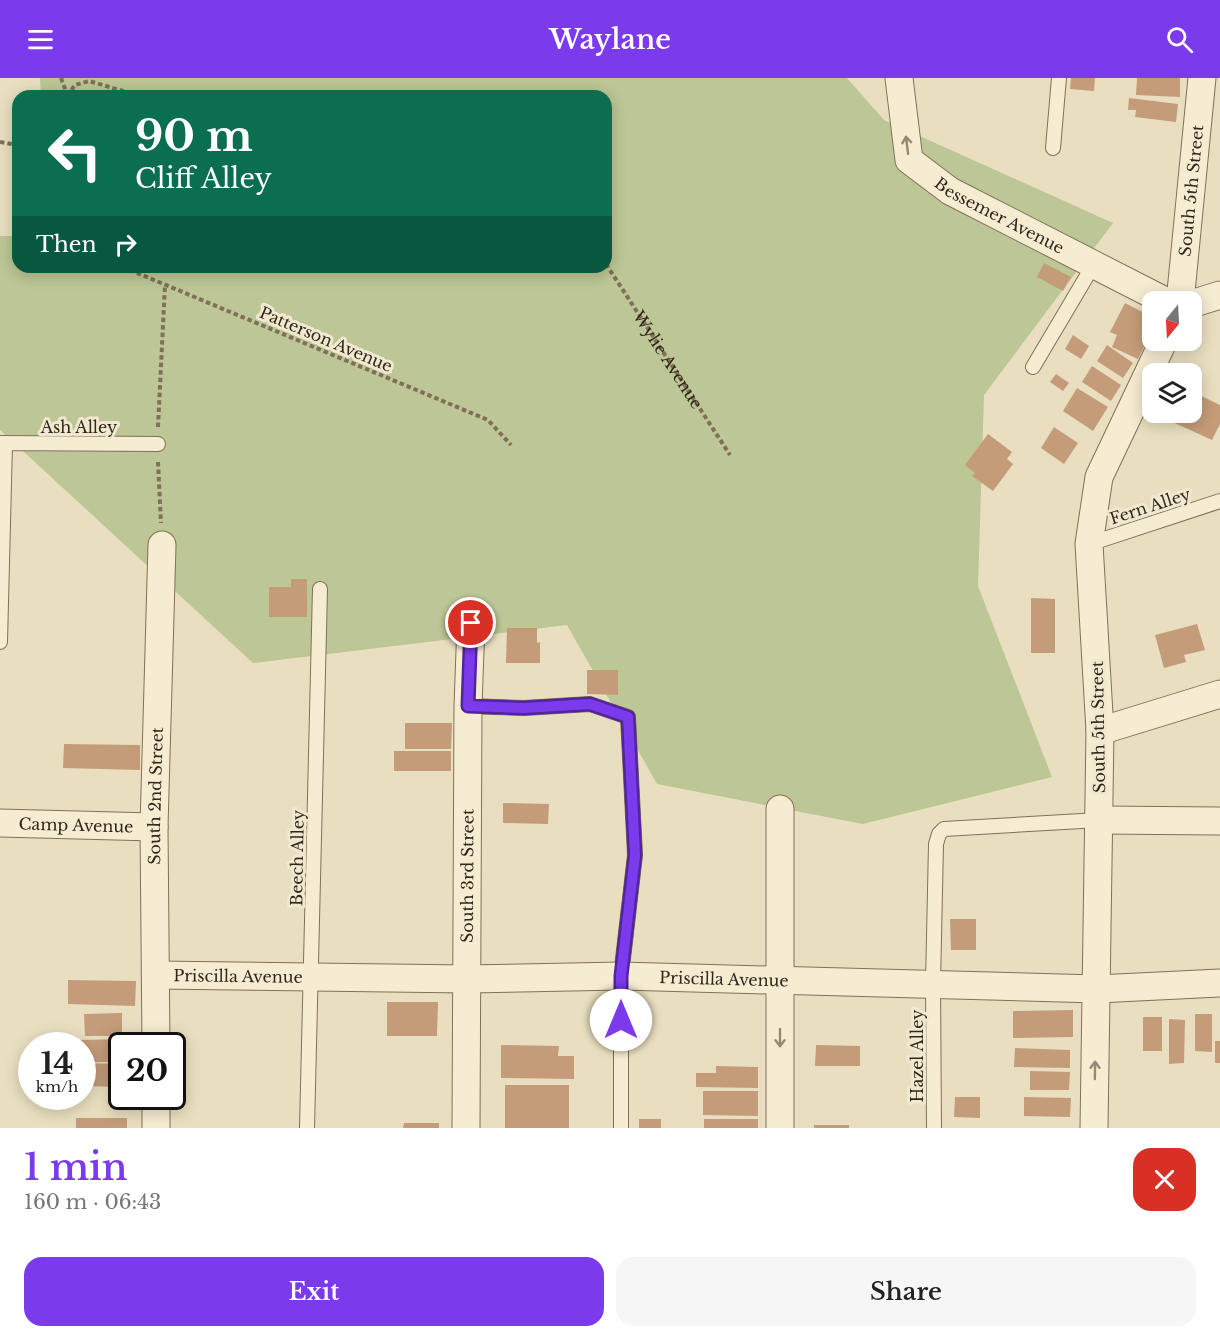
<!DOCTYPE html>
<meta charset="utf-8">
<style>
body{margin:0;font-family:"Libre Baskerville",serif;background:#f6f6f6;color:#222;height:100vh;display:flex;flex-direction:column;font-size:22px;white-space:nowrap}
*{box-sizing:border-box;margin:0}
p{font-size:20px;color:#767676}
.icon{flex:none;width:33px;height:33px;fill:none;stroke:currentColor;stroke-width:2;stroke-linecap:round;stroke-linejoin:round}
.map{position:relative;height:1050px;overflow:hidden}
.details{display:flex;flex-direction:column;background:#fff;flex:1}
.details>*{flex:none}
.top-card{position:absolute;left:12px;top:12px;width:600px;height:183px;border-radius:18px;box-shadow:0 3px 15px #0003;background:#0b6e4f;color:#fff;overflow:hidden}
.needle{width:39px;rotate:198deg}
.fabs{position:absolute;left:1142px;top:213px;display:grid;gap:12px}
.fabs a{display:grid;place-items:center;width:60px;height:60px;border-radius:12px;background:#fff;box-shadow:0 3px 15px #0003;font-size:30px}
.speed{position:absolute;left:18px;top:954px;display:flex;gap:12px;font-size:30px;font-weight:700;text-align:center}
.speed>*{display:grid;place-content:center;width:78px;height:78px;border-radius:50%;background:#fff;box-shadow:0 3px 15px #0003;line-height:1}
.speed small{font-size:15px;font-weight:400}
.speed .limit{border:3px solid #111;border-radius:9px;background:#fff;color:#111}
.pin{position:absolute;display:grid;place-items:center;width:51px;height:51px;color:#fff;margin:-26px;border:3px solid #fff;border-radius:50%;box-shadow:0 2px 6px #0007}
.me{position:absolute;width:66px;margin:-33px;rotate:0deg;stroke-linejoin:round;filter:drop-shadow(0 0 4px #0008)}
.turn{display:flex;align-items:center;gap:21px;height:126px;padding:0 24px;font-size:27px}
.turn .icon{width:78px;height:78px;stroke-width:2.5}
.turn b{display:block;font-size:42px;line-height:51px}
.then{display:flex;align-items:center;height:57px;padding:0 24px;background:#0003;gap:12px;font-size:22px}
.round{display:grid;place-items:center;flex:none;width:63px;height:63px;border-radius:18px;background:#f6f6f6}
.head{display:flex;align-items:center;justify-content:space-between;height:102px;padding:0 24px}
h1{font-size:36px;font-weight:600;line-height:45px;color:#7c3aed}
.action{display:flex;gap:12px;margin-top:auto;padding:12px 24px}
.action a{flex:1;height:69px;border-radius:18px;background:#7c3aed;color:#fff;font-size:24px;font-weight:600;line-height:69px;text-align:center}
.action a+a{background:#f6f6f6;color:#222}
header{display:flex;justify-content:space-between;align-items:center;height:78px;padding:0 24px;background:#7c3aed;color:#fff;font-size:27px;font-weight:600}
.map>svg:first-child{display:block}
.green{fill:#bdc695}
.building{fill:#c49c79}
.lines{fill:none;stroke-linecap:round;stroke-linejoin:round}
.lane-casing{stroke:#80705a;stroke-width:16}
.street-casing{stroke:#80705a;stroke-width:29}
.path{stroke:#80705a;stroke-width:4;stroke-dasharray:4.5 3;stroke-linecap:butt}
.lane{stroke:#f5ecd2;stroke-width:14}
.street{stroke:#f5ecd2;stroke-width:27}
.oneway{stroke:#938a78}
.route-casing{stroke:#51269a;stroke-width:15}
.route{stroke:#7c3aed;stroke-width:10}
.labels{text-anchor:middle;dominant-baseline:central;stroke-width:6;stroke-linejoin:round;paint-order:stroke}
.street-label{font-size:16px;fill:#31281d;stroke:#f1e9cf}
</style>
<header><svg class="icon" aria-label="menu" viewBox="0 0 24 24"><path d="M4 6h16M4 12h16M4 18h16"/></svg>Waylane<svg class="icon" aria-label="search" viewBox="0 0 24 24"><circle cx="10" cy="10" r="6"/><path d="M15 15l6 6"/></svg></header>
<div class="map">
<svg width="1220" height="1050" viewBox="0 0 1220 1050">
<rect width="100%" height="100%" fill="#e9dfc0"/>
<!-- green -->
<path class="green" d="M40 0H847L884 42 1113 145 984 317 978 508 1052 699 863 746 657 706 567 547 253 585 0 352V158H18V189H606V18H41Z"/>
<!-- building -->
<path class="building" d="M1071 0H1095L1094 13 1070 11Z
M1137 0H1180V19L1136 17Z
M1129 20 1178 26 1176 44 1135 39 1136 32H1128Z
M1044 185 1071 199 1063 213 1037 199Z
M1125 225 1152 239V253L1138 281 1112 269 1117 257 1110 254Z
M1073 257 1089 268 1081 281 1065 271Z
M1107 267 1133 285 1123 300 1097 283Z
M1092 288 1121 307 1111 323 1082 304Z
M1056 296 1069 305 1063 313 1050 304Z
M1077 310 1108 329 1093 353 1063 333Z
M1191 313 1220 327V346L1212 362 1168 342 1172 334H1191Z
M1054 349 1078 365 1064 386 1041 370Z
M988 356 1012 374 1007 381 1013 386 993 413 972 398 975 395 965 387Z
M291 501H307V539H269V509H291Z
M1031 520 1055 521V575H1031Z
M1197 546 1205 572 1184 577 1186 584 1164 590 1155 557Z
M507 550H537V565L540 564V585H506Z
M587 592H618V617L587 616Z
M405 645H452L451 671H405Z
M64 666 140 667V692L63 690Z
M394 673H451V693H394Z
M503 725 549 726 548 746 503 745Z
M950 841H976V872H951Z
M68 902 136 903 135 928 68 926Z
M387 924H438L437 958H387Z
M594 926H613V957H594Z
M1073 932V959L1013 960V933Z
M122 935V958H85L84 936Z
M1195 936H1212V974L1195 973Z
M1143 939H1162V973H1143Z
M1169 941 1185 942 1184 985 1169 986Z
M126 961V968H122V984H82V968H80L79 962Z
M1215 963H1220V985H1215Z
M501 967 559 968 558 978H574V1001L501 1000Z
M816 967 860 968V988H815Z
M1015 970 1070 972V990L1014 989Z
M82 985 122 986V1009L82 1008Z
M716 988 758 989V1010L696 1009V995H716Z
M1030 993 1070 994 1069 1012H1030Z
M505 1007H569V1050H505Z
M703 1013H758V1038L703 1037Z
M955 1019H980V1040L954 1039Z
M1024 1019 1071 1020 1070 1039 1024 1038Z
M76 1040H127V1050H76Z
M639 1041H661V1050H639Z
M704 1041H758V1050H704Z
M404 1045H439V1050H403Z
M814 1047H849V1050H814Z"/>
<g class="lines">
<defs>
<path id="lane" d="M1053 70 1059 0
M1033 289 1094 186
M0 365 158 366
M1089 466 1220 423
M0 564 5 365
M468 628 524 630 590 626 628 639 635 777 621 898V1050
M307 1050 320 511
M934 1050 933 906 936 766 939 756 944 751 1099 742"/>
<g id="street">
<path id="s2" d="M899 0 909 82 950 113 1167 224"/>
<path id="s3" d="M1180 224 1202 0"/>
<path d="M1191 226 1220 217"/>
<path d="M1100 653 1220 616"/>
<path d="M1099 742 1220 743"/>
<path id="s4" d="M0 745 154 749"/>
<path id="s5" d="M156 897 467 901 621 898 1097 911 1220 905"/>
<path id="s6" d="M156 968 154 749 162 467"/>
<path d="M156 1018V1050"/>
<path id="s7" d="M466 1050 468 628 471 545"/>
<path d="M780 1050V731"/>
<path d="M1094 1050 1100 653 1089 466 1099 399 1164 262"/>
</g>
</defs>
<!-- lane casing -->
<use href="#lane" class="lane-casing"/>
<!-- street casing -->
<use href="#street" class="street-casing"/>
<!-- path -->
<g class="path">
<path d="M61 0 67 16"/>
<path d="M67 18 75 7 89 3 140 18"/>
<path d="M0 64 18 67"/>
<path id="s1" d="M606 186 730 377"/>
<path d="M123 189 488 342 511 367"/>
<path d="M158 349 165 207"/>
<path d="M158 384 161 445"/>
</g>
<!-- lane -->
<use href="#lane" class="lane"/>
<!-- street -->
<use href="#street" class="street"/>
</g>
<!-- one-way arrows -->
<defs><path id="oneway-shaft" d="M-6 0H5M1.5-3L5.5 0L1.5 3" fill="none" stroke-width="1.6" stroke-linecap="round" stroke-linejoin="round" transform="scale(1.5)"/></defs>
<g class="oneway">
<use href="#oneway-shaft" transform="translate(907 67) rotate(-97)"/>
<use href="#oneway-shaft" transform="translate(780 960) rotate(90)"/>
<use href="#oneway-shaft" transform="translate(1095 992) rotate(-89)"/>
</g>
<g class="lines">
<defs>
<path id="route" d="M471 545 468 628 524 630 590 626 628 639 635 777 621 898V942"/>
</defs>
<!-- route casing -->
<use href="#route" class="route-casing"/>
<!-- route -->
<use href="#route" class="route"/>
</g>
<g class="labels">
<!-- street labels -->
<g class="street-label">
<text stroke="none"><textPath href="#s3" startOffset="112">South 5th Street</textPath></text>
<text stroke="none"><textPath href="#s2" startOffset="189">Bessemer Avenue</textPath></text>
<text transform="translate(326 261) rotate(23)">Patterson Avenue</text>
<text stroke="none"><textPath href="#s1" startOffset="114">Wylie Avenue</textPath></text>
<text x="79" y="349">Ash Alley</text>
<text transform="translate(1150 428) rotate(-18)">Fern Alley</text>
<text transform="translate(1098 649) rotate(-91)">South 5th Street</text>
<text stroke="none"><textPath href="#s6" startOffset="250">South 2nd Street</textPath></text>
<text stroke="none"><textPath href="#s4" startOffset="76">Camp Avenue</textPath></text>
<text transform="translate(297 780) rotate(-89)">Beech Alley</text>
<text stroke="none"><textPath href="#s7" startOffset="252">South 3rd Street</textPath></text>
<text stroke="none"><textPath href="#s5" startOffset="82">Priscilla Avenue</textPath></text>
<text stroke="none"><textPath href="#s5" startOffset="568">Priscilla Avenue</textPath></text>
<text transform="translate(917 978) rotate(-90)">Hazel Alley</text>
</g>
</g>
</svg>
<div class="fabs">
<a><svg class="needle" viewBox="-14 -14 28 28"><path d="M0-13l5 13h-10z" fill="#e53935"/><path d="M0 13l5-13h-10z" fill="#767676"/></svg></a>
<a><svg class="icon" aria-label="layers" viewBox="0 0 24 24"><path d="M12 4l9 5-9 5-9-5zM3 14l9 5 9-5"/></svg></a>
</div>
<div class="speed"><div>14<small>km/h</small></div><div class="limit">20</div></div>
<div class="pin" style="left:471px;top:545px;background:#d93025"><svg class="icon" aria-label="arrive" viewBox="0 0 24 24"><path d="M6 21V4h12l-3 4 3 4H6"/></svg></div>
<svg class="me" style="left:621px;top:942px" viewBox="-20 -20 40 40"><circle r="19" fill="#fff"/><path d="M0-13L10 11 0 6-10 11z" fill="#7c3aed"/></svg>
<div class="top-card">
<div class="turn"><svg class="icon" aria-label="left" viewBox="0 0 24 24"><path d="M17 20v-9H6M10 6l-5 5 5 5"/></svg><div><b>90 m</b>Cliff Alley</div></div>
<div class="then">Then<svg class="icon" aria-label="right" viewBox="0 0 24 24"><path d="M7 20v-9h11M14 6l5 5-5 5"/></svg></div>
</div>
</div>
<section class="details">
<div class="head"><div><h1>1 min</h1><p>160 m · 06:43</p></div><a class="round" style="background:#d93025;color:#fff"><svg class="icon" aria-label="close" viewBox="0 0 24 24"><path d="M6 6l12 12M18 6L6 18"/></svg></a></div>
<div class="action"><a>Exit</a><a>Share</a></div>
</section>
